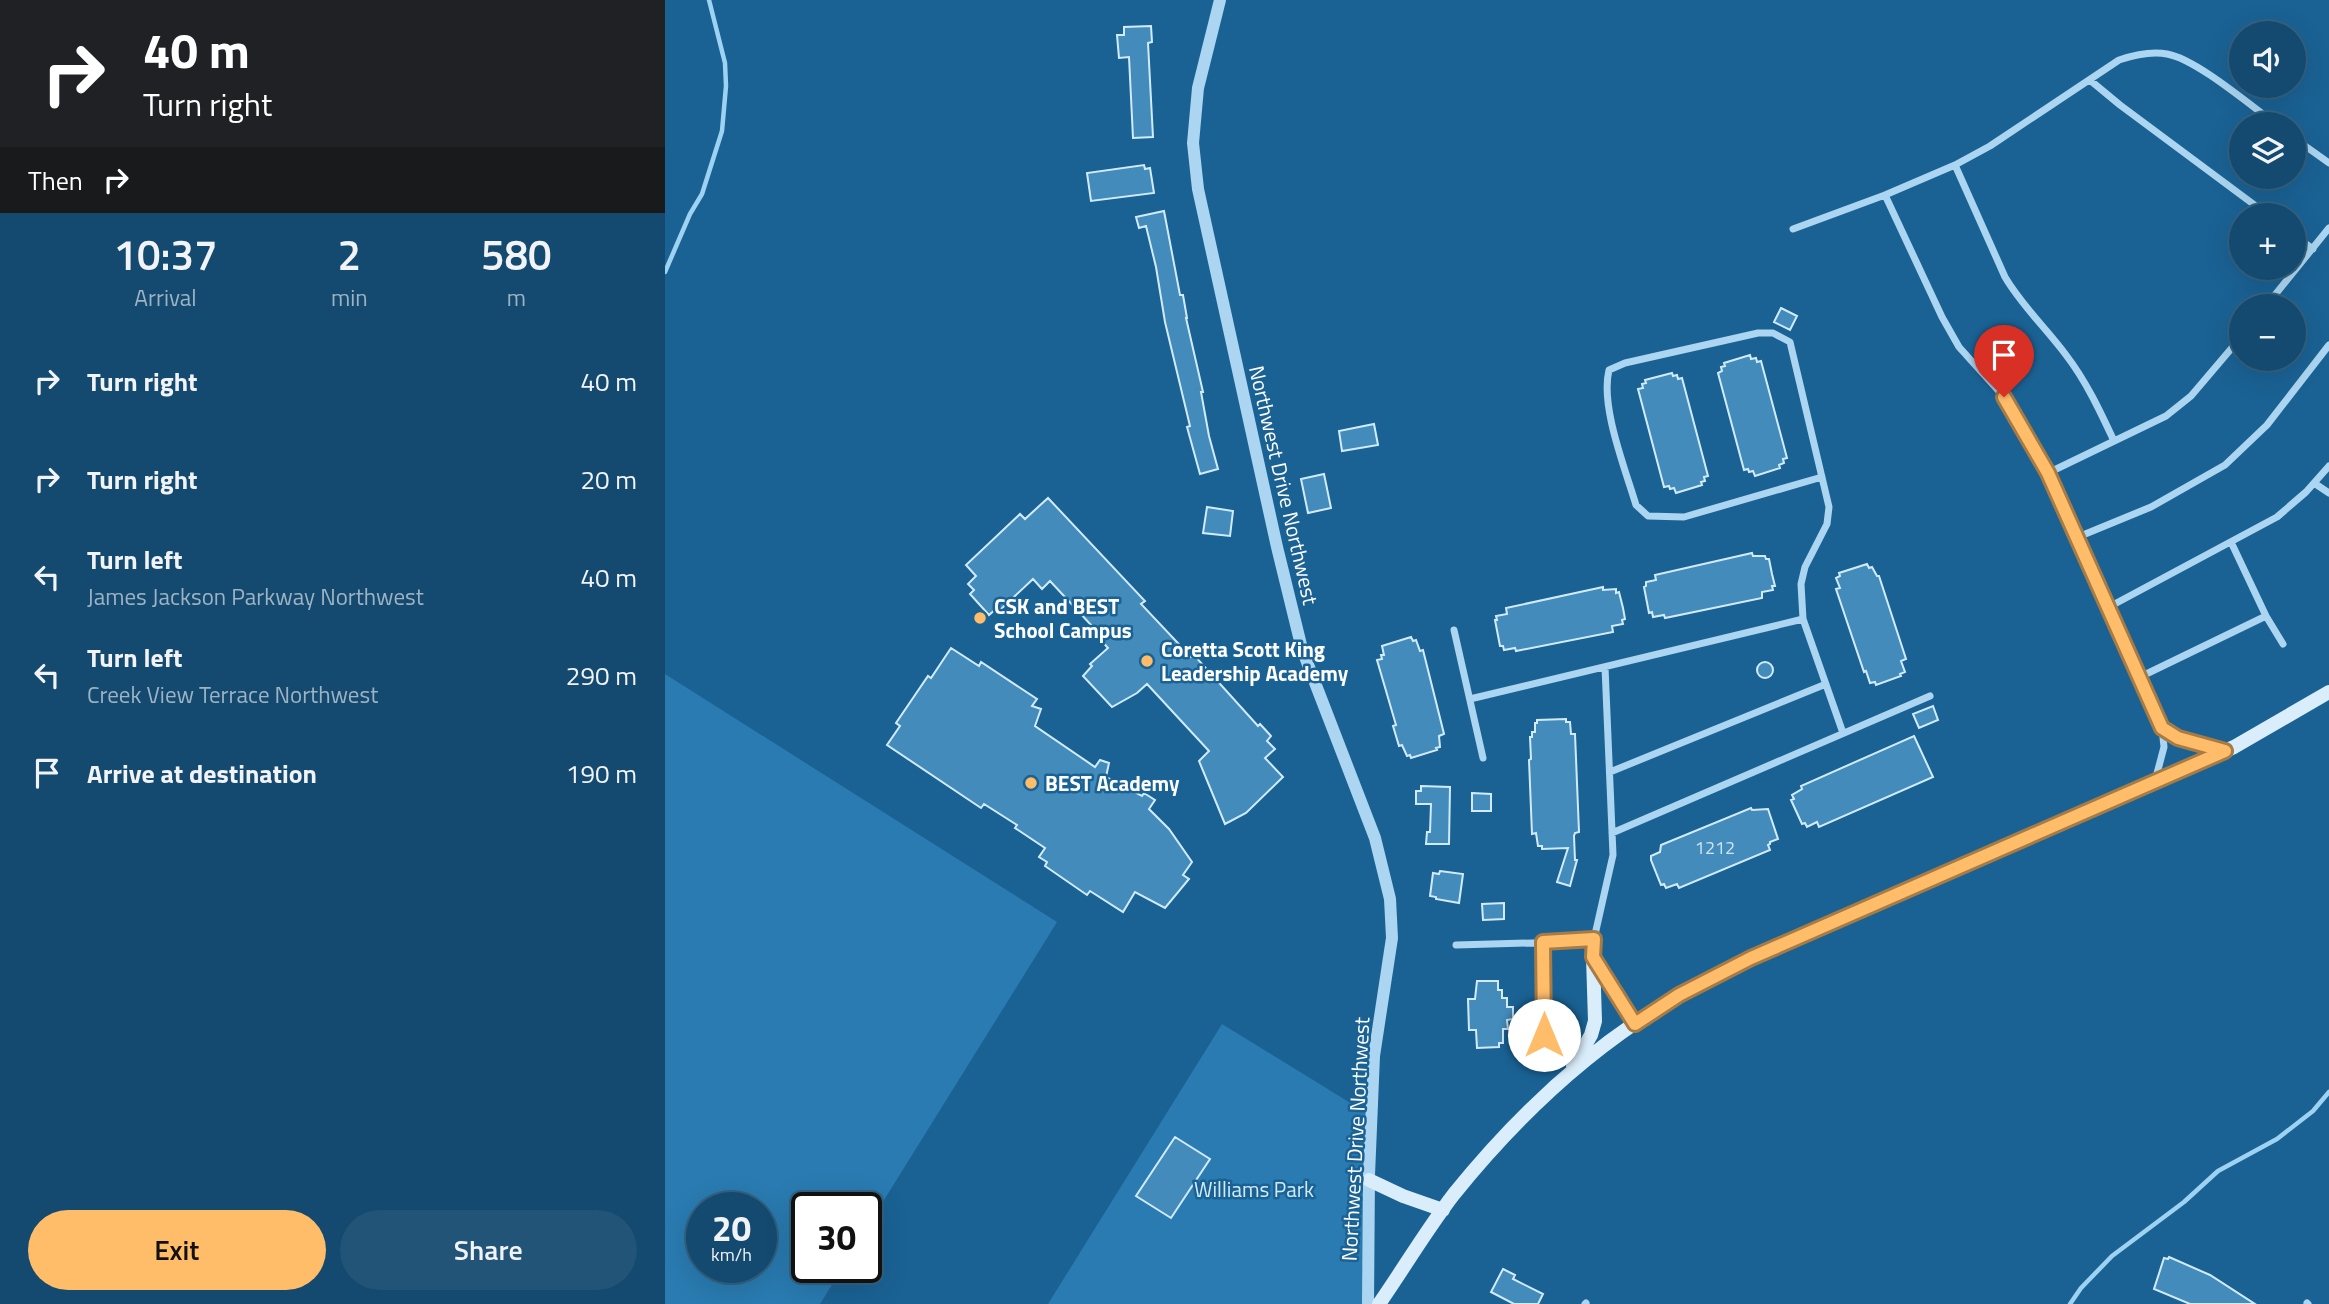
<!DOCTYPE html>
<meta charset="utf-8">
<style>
body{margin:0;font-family:"Titillium Web",sans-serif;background:#215477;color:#f1f3f6;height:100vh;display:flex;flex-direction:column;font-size:26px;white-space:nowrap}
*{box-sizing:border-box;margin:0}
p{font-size:23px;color:#9db3c3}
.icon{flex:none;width:38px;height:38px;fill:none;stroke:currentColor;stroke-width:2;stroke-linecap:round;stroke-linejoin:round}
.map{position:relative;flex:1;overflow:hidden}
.drawer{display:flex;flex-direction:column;background:#144a6f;width:665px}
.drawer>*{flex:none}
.banner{background:#202124;color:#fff;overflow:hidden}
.buttons{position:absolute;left:1564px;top:21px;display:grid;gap:14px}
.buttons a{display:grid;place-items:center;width:77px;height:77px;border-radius:50%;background:#144a6f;box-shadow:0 7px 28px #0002,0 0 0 2px #336282;font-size:35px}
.speed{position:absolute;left:21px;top:1192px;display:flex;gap:14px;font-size:35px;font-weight:700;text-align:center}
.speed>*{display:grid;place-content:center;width:91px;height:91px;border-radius:50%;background:#144a6f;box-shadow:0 7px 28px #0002,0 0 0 2px #336282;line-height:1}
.speed small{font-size:18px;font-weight:400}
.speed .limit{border:4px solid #111;border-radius:10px;background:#fff;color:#111}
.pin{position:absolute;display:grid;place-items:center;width:60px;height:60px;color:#fff;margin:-72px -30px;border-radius:50% 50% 50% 0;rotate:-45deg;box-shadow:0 0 7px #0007}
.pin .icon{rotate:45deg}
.me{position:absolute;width:77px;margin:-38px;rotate:0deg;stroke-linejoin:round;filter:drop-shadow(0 0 5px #0008)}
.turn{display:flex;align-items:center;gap:24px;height:147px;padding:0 28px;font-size:32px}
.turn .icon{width:91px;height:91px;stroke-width:2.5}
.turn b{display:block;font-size:49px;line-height:60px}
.then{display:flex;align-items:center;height:66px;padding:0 28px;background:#0003;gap:14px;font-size:26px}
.eta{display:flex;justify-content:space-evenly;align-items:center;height:119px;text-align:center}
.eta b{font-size:42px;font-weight:600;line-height:49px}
.primary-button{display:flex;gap:14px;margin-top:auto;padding:14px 28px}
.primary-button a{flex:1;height:80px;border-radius:42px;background:#ffbd6a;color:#111;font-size:28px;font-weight:600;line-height:80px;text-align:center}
.primary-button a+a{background:#215477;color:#f1f3f6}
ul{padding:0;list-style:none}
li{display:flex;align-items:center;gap:21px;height:98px;padding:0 28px}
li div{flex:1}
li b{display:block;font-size:26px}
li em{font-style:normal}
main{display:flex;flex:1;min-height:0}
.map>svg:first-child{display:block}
.green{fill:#297bb1;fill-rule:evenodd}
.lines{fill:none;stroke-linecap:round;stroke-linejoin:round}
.stream{stroke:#9ed2f2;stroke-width:4.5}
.building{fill:#428bbb;stroke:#d2ebfb;stroke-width:2}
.minor{stroke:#abd5f0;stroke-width:7}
.tertiary{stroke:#abd5f0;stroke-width:12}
.secondary{stroke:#d9edfb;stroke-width:14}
.route-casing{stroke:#a67b45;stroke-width:18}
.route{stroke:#ffbd6a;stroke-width:12}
.poi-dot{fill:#ffbd6a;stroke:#1a6294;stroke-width:2.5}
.labels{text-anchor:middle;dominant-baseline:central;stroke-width:5;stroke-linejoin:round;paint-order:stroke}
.number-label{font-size:18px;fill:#d0e2ee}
.street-label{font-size:21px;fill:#fff;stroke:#1a6294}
.poi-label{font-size:21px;font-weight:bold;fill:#fff;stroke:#1a6294;text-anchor:start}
.park-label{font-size:21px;fill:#d2ebfb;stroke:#1a6294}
</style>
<main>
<section class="drawer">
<div class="banner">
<div class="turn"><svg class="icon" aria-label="right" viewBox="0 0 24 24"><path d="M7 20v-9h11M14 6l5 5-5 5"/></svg><div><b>40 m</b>Turn right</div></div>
<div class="then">Then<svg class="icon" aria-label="right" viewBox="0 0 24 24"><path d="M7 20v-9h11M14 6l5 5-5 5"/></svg></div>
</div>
<div class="eta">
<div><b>10:37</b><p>Arrival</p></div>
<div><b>2</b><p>min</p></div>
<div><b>580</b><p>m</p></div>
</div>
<ul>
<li><svg class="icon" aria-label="right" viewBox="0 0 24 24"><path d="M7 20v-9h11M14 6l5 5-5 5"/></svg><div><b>Turn right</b></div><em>40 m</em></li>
<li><svg class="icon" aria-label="right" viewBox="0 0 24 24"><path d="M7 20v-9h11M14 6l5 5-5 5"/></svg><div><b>Turn right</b></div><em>20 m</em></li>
<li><svg class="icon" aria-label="left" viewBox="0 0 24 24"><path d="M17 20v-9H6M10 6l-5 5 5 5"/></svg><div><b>Turn left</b><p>James Jackson Parkway Northwest</p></div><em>40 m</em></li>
<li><svg class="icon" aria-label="left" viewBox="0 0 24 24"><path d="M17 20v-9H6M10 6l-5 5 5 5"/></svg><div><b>Turn left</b><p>Creek View Terrace Northwest</p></div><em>290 m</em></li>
<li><svg class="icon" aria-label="arrive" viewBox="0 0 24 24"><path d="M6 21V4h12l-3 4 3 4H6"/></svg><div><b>Arrive at destination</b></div><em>190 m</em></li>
</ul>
<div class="primary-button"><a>Exit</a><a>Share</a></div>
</section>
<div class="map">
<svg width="1664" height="1304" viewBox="0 0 1664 1304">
<rect width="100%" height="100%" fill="#1a6294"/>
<!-- green -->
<path class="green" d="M0 674 392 922 201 1229V1208H142V1267H178L155 1304H0ZM37 1208H96V1267H37Z
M557 1024 705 1115 702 1304H383Z"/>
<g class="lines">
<!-- stream -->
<path class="stream" d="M0 272 25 214 37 194 57 131 61 86 60 63 44 0
M1405 1304 1416 1288 1447 1256 1519 1202 1553 1171 1612 1139 1648 1111 1664 1092"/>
</g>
<!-- building -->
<path class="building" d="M486 26 487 42 483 43 488 137 468 138 464 57 454 58 452 35H459V27Z
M479 165 480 169 485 168 489 193 426 201 422 173Z
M499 211 515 295H518L522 318H521L538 392H536L544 436 553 469 535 474 522 427 525 426 500 322 491 267 481 226 474 228 471 217Z
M1116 308 1132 316 1125 330 1109 322Z
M1085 355 1086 359 1091 358 1092 362 1096 361 1122 458 1118 459 1119 463 1114 465 1115 468 1090 476 1088 471 1084 472 1083 469 1079 470 1053 373 1057 371 1056 367 1060 366 1059 363Z
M1007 373 1008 376 1012 375 1013 379 1017 378 1043 476 1039 477 1040 481 1036 482 1037 485 1011 493 1009 488 1005 489 1004 486 999 487 973 389 978 388 977 384 981 383 980 380Z
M709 424 713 445 677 451 674 431Z
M659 474 666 508 643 513 636 479Z
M383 498 480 601 476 604 526 657 529 655 593 726 595 724 606 736 602 741 610 749 600 758 618 777 581 813 560 824 534 761 544 751 482 684 472 693 447 707 418 676 427 666 425 664 443 648 425 628 427 626 385 581 377 589 368 579 334 611 332 608 324 615 305 594 309 590 303 584 311 576 301 565 355 514 360 519Z
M542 507 568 511 565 536 538 533Z
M1087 553 1088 556H1100L1101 559H1104L1107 574 1110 586H1107L1108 590 1097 592V598L1000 618 999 615 988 617 987 612 984 613 979 587 981 586V582L991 580 990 575Z
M1202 564 1204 568 1207 567 1212 576H1214L1241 659 1236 661 1240 672 1235 674 1236 676 1211 685 1210 682 1205 683 1201 671 1199 672 1171 589 1175 588 1171 578 1175 576 1174 573Z
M938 587V590L951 589V593L954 592 958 608 960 619 957 620 958 624 947 626 948 632 851 651 850 648 839 650 838 646H835L830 620H832L831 616 842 614 841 608Z
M746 637 748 641 751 640 755 651 758 650 779 734 774 736 775 747 771 748 772 750 746 758 745 755 742 756 737 745 734 746 728 726 731 725 712 660 717 659 716 655H719L717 646Z
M286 648 314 666 316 662 372 699 367 706 376 709 370 726 430 767 435 760 444 763 441 777 477 796 479 793 490 800 484 809 504 829 527 862 518 875 524 879 500 908 470 892 458 912 425 891 422 895 380 866 382 862 374 857 380 848 350 828 352 825 319 804 316 808 222 745 235 726 231 723 263 676 266 678Z
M1092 670a8 8 0 1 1 16 0a8 8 0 1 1-16 0Z
M1268 706 1273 720 1254 728 1248 714Z
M901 719V722H905L906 734H910L914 832 910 833 909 836 910 860H912L905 886 892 882 903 848 877 849V846H873L871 833 867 834 864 760 866 759 865 737H867V732H870V723H872V720Z
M1249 736 1268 777 1154 827 1152 822 1142 827 1140 823 1137 824 1126 800 1129 799 1127 795 1137 789 1136 786Z
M756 786 785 787 784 844H761L762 832H765L766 804H751V791H756Z
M807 793 826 794V811H807Z
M1086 808 1087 810 1103 809 1113 839 1105 842V844L1103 845 1105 850 1014 888 1012 884 1001 888 999 884 996 885 986 860V856L995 852 996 845Z
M775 871 798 874 794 903 771 899V897L765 896 768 873 774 874Z
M839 903V919L818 920 817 904Z
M812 981H833V990H837V998H842V1007H848V1019L842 1020 843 1029H838V1043H834V1047L812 1048 811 1030H804L803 999H810Z
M510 1137 545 1159 506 1218 471 1196Z
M1504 1257 1545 1275 1590 1304H1525L1489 1289 1499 1258 1503 1259Z
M838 1269 850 1275 848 1279 878 1294 873 1304H849L826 1292Z"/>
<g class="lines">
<!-- minor -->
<path class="minor" d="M1426 81 1455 105 1603 215
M1629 138 1664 163
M1290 165 1340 277C1357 306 1381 328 1401 355 1421 381 1435 411 1449 441
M1220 195 1290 165 1325 146 1454 60C1469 55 1486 51 1502 54 1531 59 1585 105 1611 124
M1128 229 1220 195 1277 317 1294 347 1339 397 1383 473 1444 607 1497 728 1499 747 1490 781
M1629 235 1648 249
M1601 306 1664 228
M1383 473 1501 416 1526 396 1577 336
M1157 477 1019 517 983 516 971 505C960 468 935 406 944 370L960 363 1093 333H1108L1125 342 1164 507 1162 524 1140 567 1136 584 1138 619 1178 733
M1649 483 1664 493
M1413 537 1486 507 1560 465 1602 425 1664 345
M1566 542 1601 616 1618 644
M1444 607 1612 517 1641 492 1664 466
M789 630 818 758
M940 667 948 855 929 939 928 957 970 1024
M1475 677 1601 616
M805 699 1138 619
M1497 728 1513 738 1559 750
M945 772 1161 684
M947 833 1265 696
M878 942 879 1035
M791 945 901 942 929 939
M1642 1303 1643 1304
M920 1304 921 1303"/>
<!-- tertiary -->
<path class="tertiary" d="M555 0 533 88 528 143 533 189 612 547 637 649 710 838 725 899 727 938 709 1056 704 1175 703 1304"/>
<!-- secondary -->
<path class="secondary" d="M908 1066 926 1035 930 1021 928 957
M704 1180 738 1196 778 1210
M714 1304C739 1268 762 1229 789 1194 852 1116 927 1045 1015 995 1038 982 1062 970 1086 958L1569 747 1664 692"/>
</g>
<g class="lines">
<defs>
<path id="route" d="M879 1035 878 942 929 939 928 957 970 1024 1014 995 1086 958 1560 751 1513 738 1497 728 1383 473 1339 397"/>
</defs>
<!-- route casing -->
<use href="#route" class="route-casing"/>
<!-- route -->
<use href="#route" class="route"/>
</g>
<!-- markers -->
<g class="poi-dot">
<circle cx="315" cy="618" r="7"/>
<circle cx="482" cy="661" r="7"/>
<circle cx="366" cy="783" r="7"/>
</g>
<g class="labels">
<!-- number labels -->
<g class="number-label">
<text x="1050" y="847">1212</text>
</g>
<!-- street labels -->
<g class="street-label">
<text transform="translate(619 485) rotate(77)">Northwest Drive Northwest</text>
<text transform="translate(690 1139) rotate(-87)">Northwest Drive Northwest</text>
</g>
<!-- poi labels -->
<g class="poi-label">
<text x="329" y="606">CSK and BEST<tspan x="329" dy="24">School Campus</tspan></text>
<text x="496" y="649">Coretta Scott King<tspan x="496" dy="24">Leadership Academy</tspan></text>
<text x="380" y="783">BEST Academy</text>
</g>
<!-- park labels -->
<g class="park-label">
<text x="589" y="1189">Williams Park</text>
</g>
</g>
</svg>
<div class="buttons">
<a><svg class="icon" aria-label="sound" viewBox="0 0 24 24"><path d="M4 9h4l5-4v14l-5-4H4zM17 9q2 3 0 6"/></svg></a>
<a><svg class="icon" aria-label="layers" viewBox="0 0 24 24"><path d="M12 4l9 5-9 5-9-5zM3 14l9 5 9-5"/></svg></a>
<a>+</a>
<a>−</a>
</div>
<div class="speed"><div>20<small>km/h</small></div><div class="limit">30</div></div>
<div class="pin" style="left:1339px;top:397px;background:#d93025"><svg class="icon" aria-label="arrive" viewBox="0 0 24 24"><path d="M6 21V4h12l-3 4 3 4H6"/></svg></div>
<svg class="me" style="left:879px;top:1035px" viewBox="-20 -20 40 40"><circle r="19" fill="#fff"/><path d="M0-13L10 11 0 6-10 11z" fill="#ffbd6a"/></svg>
</div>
</main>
